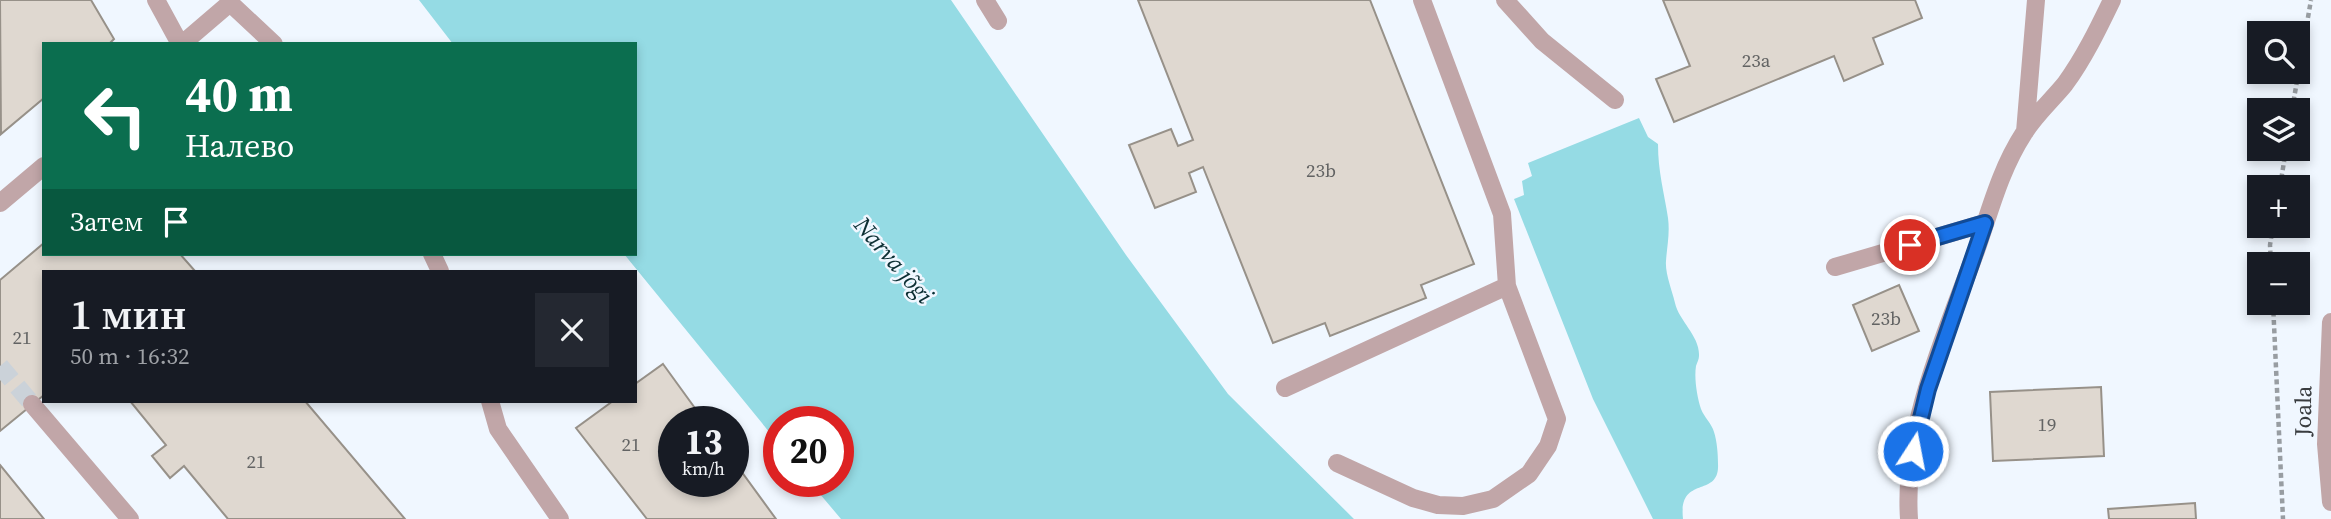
<!DOCTYPE html>
<html lang="ru">
<meta charset="utf-8">
<style>
body{margin:0;font-family:"Source Serif 4",serif;background:#242831;color:#f1f3f6;height:100vh;display:flex;flex-direction:column;font-size:26px;white-space:nowrap}
*{box-sizing:border-box;margin:0}
p{font-size:23px;color:#9ea1a6}
.icon{flex:none;width:38px;height:38px;fill:none;stroke:currentColor;stroke-width:2;stroke-linecap:round;stroke-linejoin:round}
.map{position:relative;flex:1;overflow:hidden}
.panel{position:absolute;left:42px;top:270px;width:595px;height:133px;display:flex;flex-direction:column;background:#171b24;border-radius:0px;box-shadow:0 4px 10px #0003}
.panel>*{flex:none}
.top-card{position:absolute;left:42px;top:42px;width:595px;height:214px;border-radius:0px;box-shadow:0 4px 10px #0003;background:#0b6e4f;color:#fff;overflow:hidden}
.buttons{position:absolute;left:2247px;top:21px;display:grid;gap:14px}
.buttons a{display:grid;place-items:center;width:63px;height:63px;border-radius:0px;background:#171b24;box-shadow:0 4px 10px #0003;font-size:35px}
.speed{position:absolute;left:658px;top:406px;display:flex;gap:14px;font-size:35px;font-weight:700;text-align:center}
.speed>*{display:grid;place-content:center;width:91px;height:91px;border-radius:50%;background:#171b24;box-shadow:0 4px 10px #0003;line-height:1}
.speed small{font-size:18px;font-weight:400}
.speed .limit{border:10px solid #d22;background:#fff;color:#111}
.pin{position:absolute;display:grid;place-items:center;width:60px;height:60px;color:#fff;margin:-30px;border:4px solid #fff;border-radius:50%;box-shadow:0 2px 7px #0007}
.me{position:absolute;width:77px;margin:-38px;rotate:11deg;stroke-linejoin:round;filter:drop-shadow(0 0 5px #0008)}
.turn{display:flex;align-items:center;gap:24px;height:147px;padding:0 28px;font-size:32px}
.turn .icon{width:91px;height:91px;stroke-width:2.5}
.turn b{display:block;font-size:49px;line-height:60px}
.then{display:flex;align-items:center;height:66px;padding:0 28px;background:#0003;gap:14px;font-size:26px}
.round{display:grid;place-items:center;flex:none;width:74px;height:74px;border-radius:0px;background:#242831}
.head{display:flex;align-items:center;justify-content:space-between;height:119px;padding:0 28px}
h1{font-size:42px;font-weight:600;line-height:52px}
.map>svg:first-child{display:block}
.water{fill:#95dbe4}
.building{fill:#dfd8d0;stroke:#979189;stroke-width:2}
.lines{fill:none;stroke-linecap:round;stroke-linejoin:round}
.minor-tunnel{stroke:#cbd2d9;stroke-width:18;stroke-dasharray:18 9;stroke-linecap:butt}
.path{stroke:#989da2;stroke-width:4.5;stroke-dasharray:5 3.5;stroke-linecap:butt}
.minor{stroke:#c1a6a8;stroke-width:18}
.route-casing{stroke:#114b97;stroke-width:18}
.route{stroke:#1a73e8;stroke-width:12}
.labels{text-anchor:middle;dominant-baseline:central;stroke-width:5;stroke-linejoin:round;paint-order:stroke}
.number-label{font-size:19px;fill:#626363}
.street-label{font-size:23px;fill:#393c3f;stroke:#f0f7ff}
.water-label{font-size:24px;font-style:italic;fill:#0c2f34;stroke:#f0f7ff}
</style>
<div class="map">
<svg width="2331" height="519" viewBox="0 0 2331 519">
<rect width="100%" height="100%" fill="#f0f7ff"/>
<!-- water -->
<path class="water" d="M419 0H951L1126 255 1228 394 1354 519H841L809 481H838V422H779V444L624 254H635V44H453Z
M1639 118 1648 137 1658 144C1658 172 1664 192 1668 218 1670 234 1667 246 1666 261 1665 274 1672 290 1675 303 1679 321 1700 336 1699 356 1699 359 1697 363 1696 366 1694 378 1697 397 1701 409 1704 417 1712 424 1714 432 1717 441 1718 454 1718 464 1720 499 1678 474 1683 519H1653L1593 399 1514 199 1524 195 1522 181 1532 176 1528 163Z"/>
<!-- building -->
<path class="building" d="M0 0H91L114 39 109 44H44V98L1 134Z
M1138 0H1370L1474 264 1421 285 1426 298 1330 336 1325 323 1273 343 1203 167 1189 173 1196 192 1155 208 1129 145 1171 129 1178 146 1193 140Z
M1663 0H1915L1922 18 1873 38 1883 64 1844 81 1834 56 1674 122 1656 79 1690 66Z
M44 243V254H180L195 271H44V395L0 431V280Z
M1899 285 1919 331 1872 351 1853 305Z
M663 364 705 422H674V481H733V460L776 519H647L576 428 613 401H635V384Z
M2101 387 2104 456 1993 461 1990 392Z
M130 401H305L405 519H228L184 466 170 478 152 456 166 445Z
M0 465 44 519H0Z
M2195 503 2196 519H2109L2108 509Z"/>
<g class="lines">
<!-- minor-tunnel -->
<path class="minor-tunnel" d="M0 366 32 404"/>
<!-- path -->
<path class="path" d="M2292 110 2311 0
M2280 187 2286 149
M2271 264 2270 245 2273 226
M2273 303 2283 519"/>
<!-- minor -->
<path class="minor" d="M156 0 180 44
M985 0 998 21
M1505 0 1542 41 1615 100
M182 44 230 3 274 44
M2025 132 2036 0
M0 203 44 166
M432 254 440 271
M1835 267 1985 223
M2331 322 2326 444 2331 502
M1285 388 1507 286
M490 401 498 429 560 519
M32 404 130 519
M1337 463 1413 498 1438 505 1463 506 1493 499 1529 474 1548 446 1557 419 1507 286 1502 214 1422 0
M1909 519C1903 427 1945 336 1976 251 1990 211 2000 170 2024 133 2035 115 2052 100 2065 84 2084 58 2098 29 2112 0"/>
</g>
<g class="lines">
<defs>
<path id="route" d="M1910 245 1985 223 1928 389 1913 451"/>
</defs>
<!-- route casing -->
<use href="#route" class="route-casing"/>
<!-- route -->
<use href="#route" class="route"/>
</g>
<g class="labels">
<!-- number labels -->
<g class="number-label">
<text x="1756" y="60">23a</text>
<text x="1321" y="170">23b</text>
<text x="1886" y="318">23b</text>
<text x="22" y="337">21</text>
<text x="2047" y="424">19</text>
<text x="631" y="444">21</text>
<text x="256" y="461">21</text>
</g>
<!-- street labels -->
<g class="street-label">
<text transform="translate(2303 411) rotate(-89)">Joala</text>
</g>
<!-- water labels -->
<g class="water-label">
<text transform="translate(894 260) rotate(49)">Narva jõgi</text>
</g>
</g>
</svg>
<div class="buttons">
<a><svg class="icon" aria-label="search" viewBox="0 0 24 24"><circle cx="10" cy="10" r="6"/><path d="M15 15l6 6"/></svg></a>
<a><svg class="icon" aria-label="layers" viewBox="0 0 24 24"><path d="M12 4l9 5-9 5-9-5zM3 14l9 5 9-5"/></svg></a>
<a>+</a>
<a>−</a>
</div>
<div class="speed"><div>13<small>km/h</small></div><div class="limit">20</div></div>
<div class="pin" style="left:1910px;top:245px;background:#d93025"><svg class="icon" aria-label="arrive" viewBox="0 0 24 24"><path d="M6 21V4h12l-3 4 3 4H6"/></svg></div>
<svg class="me" style="left:1913px;top:451px" viewBox="-20 -20 40 40"><circle r="17" fill="#1a73e8" stroke="#fff" stroke-width="3"/><path d="M0-11L8 9 0 5-8 9z" fill="#fff"/></svg>
<div class="top-card">
<div class="turn"><svg class="icon" aria-label="left" viewBox="0 0 24 24"><path d="M17 20v-9H6M10 6l-5 5 5 5"/></svg><div><b>40 m</b>Налево</div></div>
<div class="then">Затем<svg class="icon" aria-label="arrive" viewBox="0 0 24 24"><path d="M6 21V4h12l-3 4 3 4H6"/></svg></div>
</div>
<section class="panel">
<div class="head"><div><h1>1 мин</h1><p>50 m · 16:32</p></div><a class="round"><svg class="icon" aria-label="close" viewBox="0 0 24 24"><path d="M6 6l12 12M18 6L6 18"/></svg></a></div>
</section>
</div>
